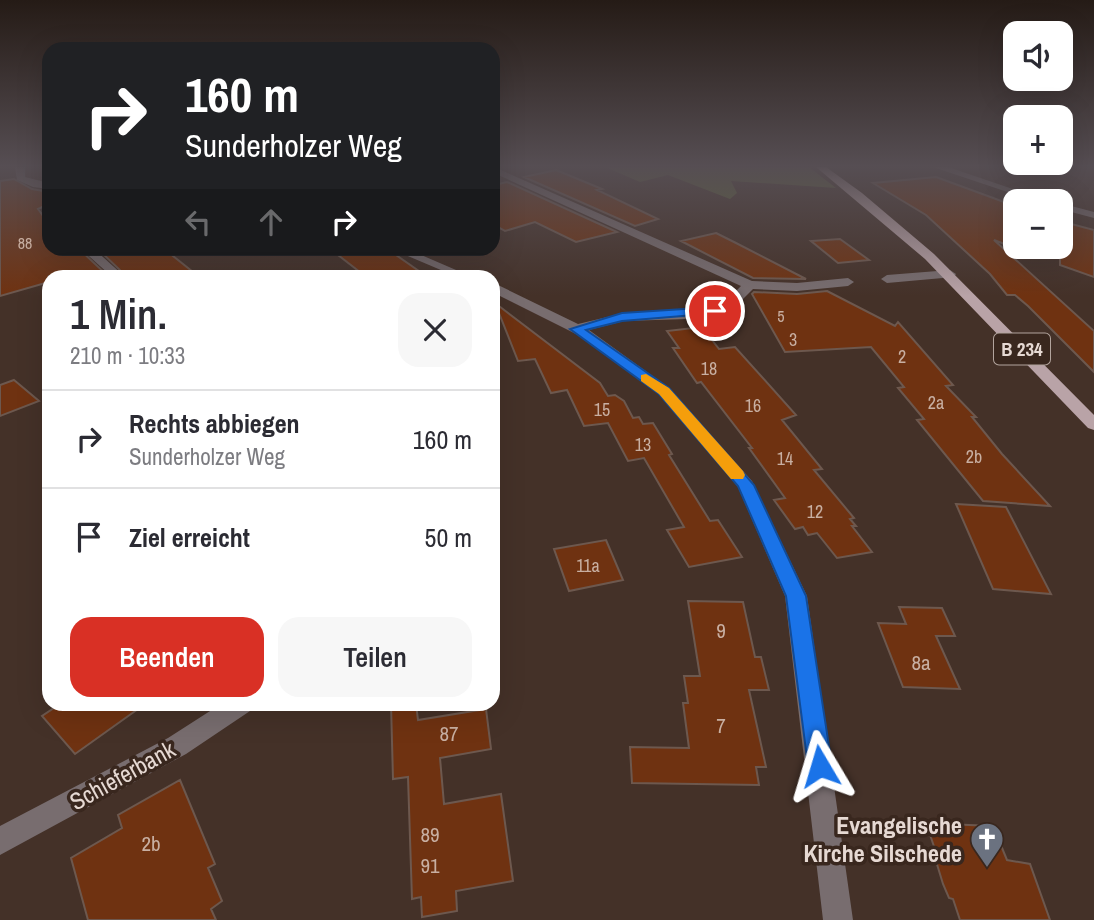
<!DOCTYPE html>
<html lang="de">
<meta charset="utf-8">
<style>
body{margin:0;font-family:"Archivo Narrow",sans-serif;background:#f7f7f7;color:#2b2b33;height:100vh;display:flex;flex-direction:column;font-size:26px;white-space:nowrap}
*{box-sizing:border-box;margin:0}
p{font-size:23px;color:#7c7c81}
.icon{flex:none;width:38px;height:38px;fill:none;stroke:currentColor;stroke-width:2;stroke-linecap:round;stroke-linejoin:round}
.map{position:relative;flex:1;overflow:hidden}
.sheet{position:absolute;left:42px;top:270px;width:458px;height:441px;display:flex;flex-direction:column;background:#fff;border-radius:21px;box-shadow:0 7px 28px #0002}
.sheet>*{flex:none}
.guide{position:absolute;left:42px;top:42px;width:458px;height:214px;border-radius:21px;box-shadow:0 7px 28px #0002;background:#202124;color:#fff;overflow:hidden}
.controls{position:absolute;left:1003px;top:21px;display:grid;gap:14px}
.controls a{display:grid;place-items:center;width:70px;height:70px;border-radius:14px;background:#fff;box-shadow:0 7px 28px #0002;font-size:35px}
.pin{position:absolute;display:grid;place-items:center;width:60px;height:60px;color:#fff;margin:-30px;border:4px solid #fff;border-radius:50%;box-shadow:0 2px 7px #0007}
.me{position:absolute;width:77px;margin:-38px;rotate:353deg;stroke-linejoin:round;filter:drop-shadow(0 0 5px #0008)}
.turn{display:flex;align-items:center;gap:24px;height:147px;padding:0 28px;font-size:32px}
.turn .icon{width:91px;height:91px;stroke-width:2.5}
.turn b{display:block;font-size:49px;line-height:60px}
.lanes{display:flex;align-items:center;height:66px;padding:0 28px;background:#0003;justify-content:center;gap:35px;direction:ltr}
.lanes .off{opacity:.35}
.round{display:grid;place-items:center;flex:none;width:74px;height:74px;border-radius:21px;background:#f7f7f7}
.summary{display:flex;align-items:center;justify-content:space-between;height:119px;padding:0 28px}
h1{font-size:42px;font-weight:600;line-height:52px}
.button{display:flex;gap:14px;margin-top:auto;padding:14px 28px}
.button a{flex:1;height:80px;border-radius:21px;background:#d93025;color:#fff;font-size:28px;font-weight:600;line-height:80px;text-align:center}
.button a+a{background:#f7f7f7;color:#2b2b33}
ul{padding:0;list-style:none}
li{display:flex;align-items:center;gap:21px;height:98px;padding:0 28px;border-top:2px solid #e1e1e2}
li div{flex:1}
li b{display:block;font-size:26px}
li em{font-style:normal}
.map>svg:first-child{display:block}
.green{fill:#5d6637}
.building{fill:#6f3211;stroke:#6d584e;stroke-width:2}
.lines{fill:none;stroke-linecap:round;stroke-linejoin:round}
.minor{fill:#786d6f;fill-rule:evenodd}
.major{fill:#b9a3a7;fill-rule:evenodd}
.route{fill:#1a73e8;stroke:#114b97;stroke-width:2}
.slow{fill:#f59e0b}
.labels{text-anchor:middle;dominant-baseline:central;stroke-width:7;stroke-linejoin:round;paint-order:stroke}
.far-number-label{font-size:16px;fill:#c8afa2}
.number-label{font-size:18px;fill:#c8afa2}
.shield{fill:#39271e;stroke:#b2a49d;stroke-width:2}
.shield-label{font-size:19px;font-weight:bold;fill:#e6d9d3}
.near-number-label{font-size:21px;fill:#c8afa2}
.near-street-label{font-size:24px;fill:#e6d9d3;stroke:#39271e}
.near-poi-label{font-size:24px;font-weight:bold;fill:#e6d9d3;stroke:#39271e;text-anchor:end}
</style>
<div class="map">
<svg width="1094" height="920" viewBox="0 0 1094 920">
<rect width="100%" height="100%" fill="#443128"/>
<!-- green -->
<path class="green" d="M605 167H809L836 188 731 181 737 193 730 199 668 175 640 182Z"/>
<!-- building -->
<path class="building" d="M556 170 602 189 597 190 658 219 635 226 524 177Z
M936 177 1015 206V248L994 240 1094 331V372L1028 306 1015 295H1007L990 274 926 215 873 183Z
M14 179 32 189 49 192V204L38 209 49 224V248H78L108 276H49V282L0 296V181Z
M507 182 617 232 576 242 535 222 505 231 494 225V185Z
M1060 221 1094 230V277L1060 265Z
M716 233 736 243 806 279 753 278 681 241Z
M840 239 869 260 838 263 811 241Z
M97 248H163L198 276H126Z
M329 248H386L426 276H365Z
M827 291 895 326 898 322 953 385 946 386 976 417H972L1002 454 1050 506 983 501 917 420 924 419 898 388 904 387 871 347 785 352 752 294 754 292 797 294Z
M495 303 600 383 608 396 615 395 624 401 633 418 639 417 643 424 653 423 672 454 669 455 710 521 718 520 742 557 689 567 667 530 684 527 644 458 628 461 608 423 584 426 567 390 551 393 535 359 518 361Z
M702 327 719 349 735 347 796 415 782 420 822 469 814 470 854 518 850 519 856 526H852L872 552 837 558 817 533 808 535 803 527 795 529 774 500 785 498 749 448H752L701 382 697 383 673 348H679L667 331Z
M14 380 39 401 0 416V385Z
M956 504 1006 507 1051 594 993 589Z
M606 540 623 580 569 591 554 549Z
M688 601 743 602 755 657H761L769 690H749L766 767H756L759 785 632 783 630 747 689 748 683 703H688L684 676H700Z
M899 607 942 608 955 636H936L960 689 903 687 878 623 906 624Z
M60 704H145L75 754 42 716Z
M391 704H416L418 720 486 709 491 749 440 758 444 804 501 794 513 881 456 891 457 911 422 917 421 897 412 899 408 777 393 779Z
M180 780 215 864 208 868 222 901 211 909 216 920H88L71 858 122 828 118 815Z
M941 821 945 824 993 826 1007 860 1030 864 1050 920H960L953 899 949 898 943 884 936 861H939L928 829Z"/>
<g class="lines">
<!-- minor -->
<path class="minor" d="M15 167H25V177L49 183V189L33 187 17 180Z
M494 167 752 281 797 283 848 278 854 282 848 286 797 291 753 289 732 310 716 315 687 319 624 321 589 330 669 388 752 481 807 596 853 920H823L785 596 738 487 659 394 582 337 494 293V284L498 285 578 324 624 313 710 309 726 301 741 286 494 173Z
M933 167H948L1048 201H1034Z
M1060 203 1094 212V218L1060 209Z
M80 248H93L124 276H111Z
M389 248H405L470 276H455Z
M950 270 956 274 954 277 887 283 881 279 887 275Z
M221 704H253L250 711 186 754 0 855V826L168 738Z"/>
<!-- major -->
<path class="major" d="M816 167H826L862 193 934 254 1094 415V430L1088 428 925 259Z"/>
</g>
<!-- sky -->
<linearGradient id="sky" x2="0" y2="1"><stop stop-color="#251b16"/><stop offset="0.56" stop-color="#564e53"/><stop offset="1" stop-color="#564e53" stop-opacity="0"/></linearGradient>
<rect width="1094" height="296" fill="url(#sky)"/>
<!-- route -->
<path class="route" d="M715 307 721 311 719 313 622 321 586 330 669 388 754 485 806 596 832 766 829 774 820 777 812 774 808 766 786 596 738 486 659 394 570 329 622 313Z"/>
<!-- slow -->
<path class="slow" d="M646 374 669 388 743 471 745 475 743 479H731L659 394 641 381V375Z"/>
<!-- icons -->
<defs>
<symbol id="church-pin" viewBox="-11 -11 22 30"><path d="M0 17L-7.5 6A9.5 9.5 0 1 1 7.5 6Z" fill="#6b7280" stroke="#39271e"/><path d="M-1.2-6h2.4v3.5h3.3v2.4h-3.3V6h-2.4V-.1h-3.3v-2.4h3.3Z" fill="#fff"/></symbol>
</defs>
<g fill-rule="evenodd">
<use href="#church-pin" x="968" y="820" width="38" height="52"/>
</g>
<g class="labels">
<!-- far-number labels -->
<g class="far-number-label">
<text x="25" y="243">88</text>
<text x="781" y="316">5</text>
</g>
<!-- number labels -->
<g class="number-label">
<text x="793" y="339">3</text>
<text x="902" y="356">2</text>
<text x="709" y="368">18</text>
<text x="936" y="402">2a</text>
<text x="753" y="405">16</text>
<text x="602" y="409">15</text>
<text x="643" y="444">13</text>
<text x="974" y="456">2b</text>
<text x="785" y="458">14</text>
<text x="815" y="511">12</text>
<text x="588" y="565">11a</text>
</g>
<!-- shield labels -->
<rect class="shield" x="994" y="333.5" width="56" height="31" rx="5"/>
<g class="shield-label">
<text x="1022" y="349">B 234</text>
</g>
<!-- near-number labels -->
<g class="near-number-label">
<text x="721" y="630">9</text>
<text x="921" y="662">8a</text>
<text x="721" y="725">7</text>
<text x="449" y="733">87</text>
<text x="430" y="834">89</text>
<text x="151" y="843">2b</text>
<text x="430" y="865">91</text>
</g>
<!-- near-street labels -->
<g class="near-street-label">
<text transform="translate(122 775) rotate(-29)">Schieferbank</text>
</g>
<!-- near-poi labels -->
<g class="near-poi-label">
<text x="962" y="825">Evangelische<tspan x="962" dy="28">Kirche Silschede</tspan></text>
</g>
</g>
</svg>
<div class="controls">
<a><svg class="icon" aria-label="sound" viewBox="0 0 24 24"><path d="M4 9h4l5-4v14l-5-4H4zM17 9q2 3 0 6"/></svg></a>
<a>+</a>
<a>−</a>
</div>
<div class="pin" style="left:715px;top:311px;background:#d93025"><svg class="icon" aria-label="arrive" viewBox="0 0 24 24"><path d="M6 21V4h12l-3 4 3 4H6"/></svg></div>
<svg class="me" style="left:820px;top:766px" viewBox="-20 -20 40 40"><path d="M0-17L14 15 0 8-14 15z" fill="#1a73e8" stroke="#fff" stroke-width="4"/></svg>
<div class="guide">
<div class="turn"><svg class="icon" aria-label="right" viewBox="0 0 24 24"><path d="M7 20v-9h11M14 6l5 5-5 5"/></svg><div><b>160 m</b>Sunderholzer Weg</div></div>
<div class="lanes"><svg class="icon off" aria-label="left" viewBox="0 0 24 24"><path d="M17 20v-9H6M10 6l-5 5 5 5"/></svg><svg class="icon off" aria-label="ahead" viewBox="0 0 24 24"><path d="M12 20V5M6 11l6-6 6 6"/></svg><svg class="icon" aria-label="right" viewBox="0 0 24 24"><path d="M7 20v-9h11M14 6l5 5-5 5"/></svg></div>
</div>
<section class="sheet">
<div class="summary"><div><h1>1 Min.</h1><p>210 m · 10:33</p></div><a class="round"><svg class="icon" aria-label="close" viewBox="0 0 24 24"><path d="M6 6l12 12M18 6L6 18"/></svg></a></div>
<ul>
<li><svg class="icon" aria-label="right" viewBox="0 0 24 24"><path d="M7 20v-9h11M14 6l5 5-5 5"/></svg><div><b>Rechts abbiegen</b><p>Sunderholzer Weg</p></div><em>160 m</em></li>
<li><svg class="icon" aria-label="arrive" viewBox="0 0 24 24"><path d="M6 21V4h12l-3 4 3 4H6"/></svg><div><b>Ziel erreicht</b></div><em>50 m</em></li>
</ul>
<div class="button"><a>Beenden</a><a>Teilen</a></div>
</section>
</div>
